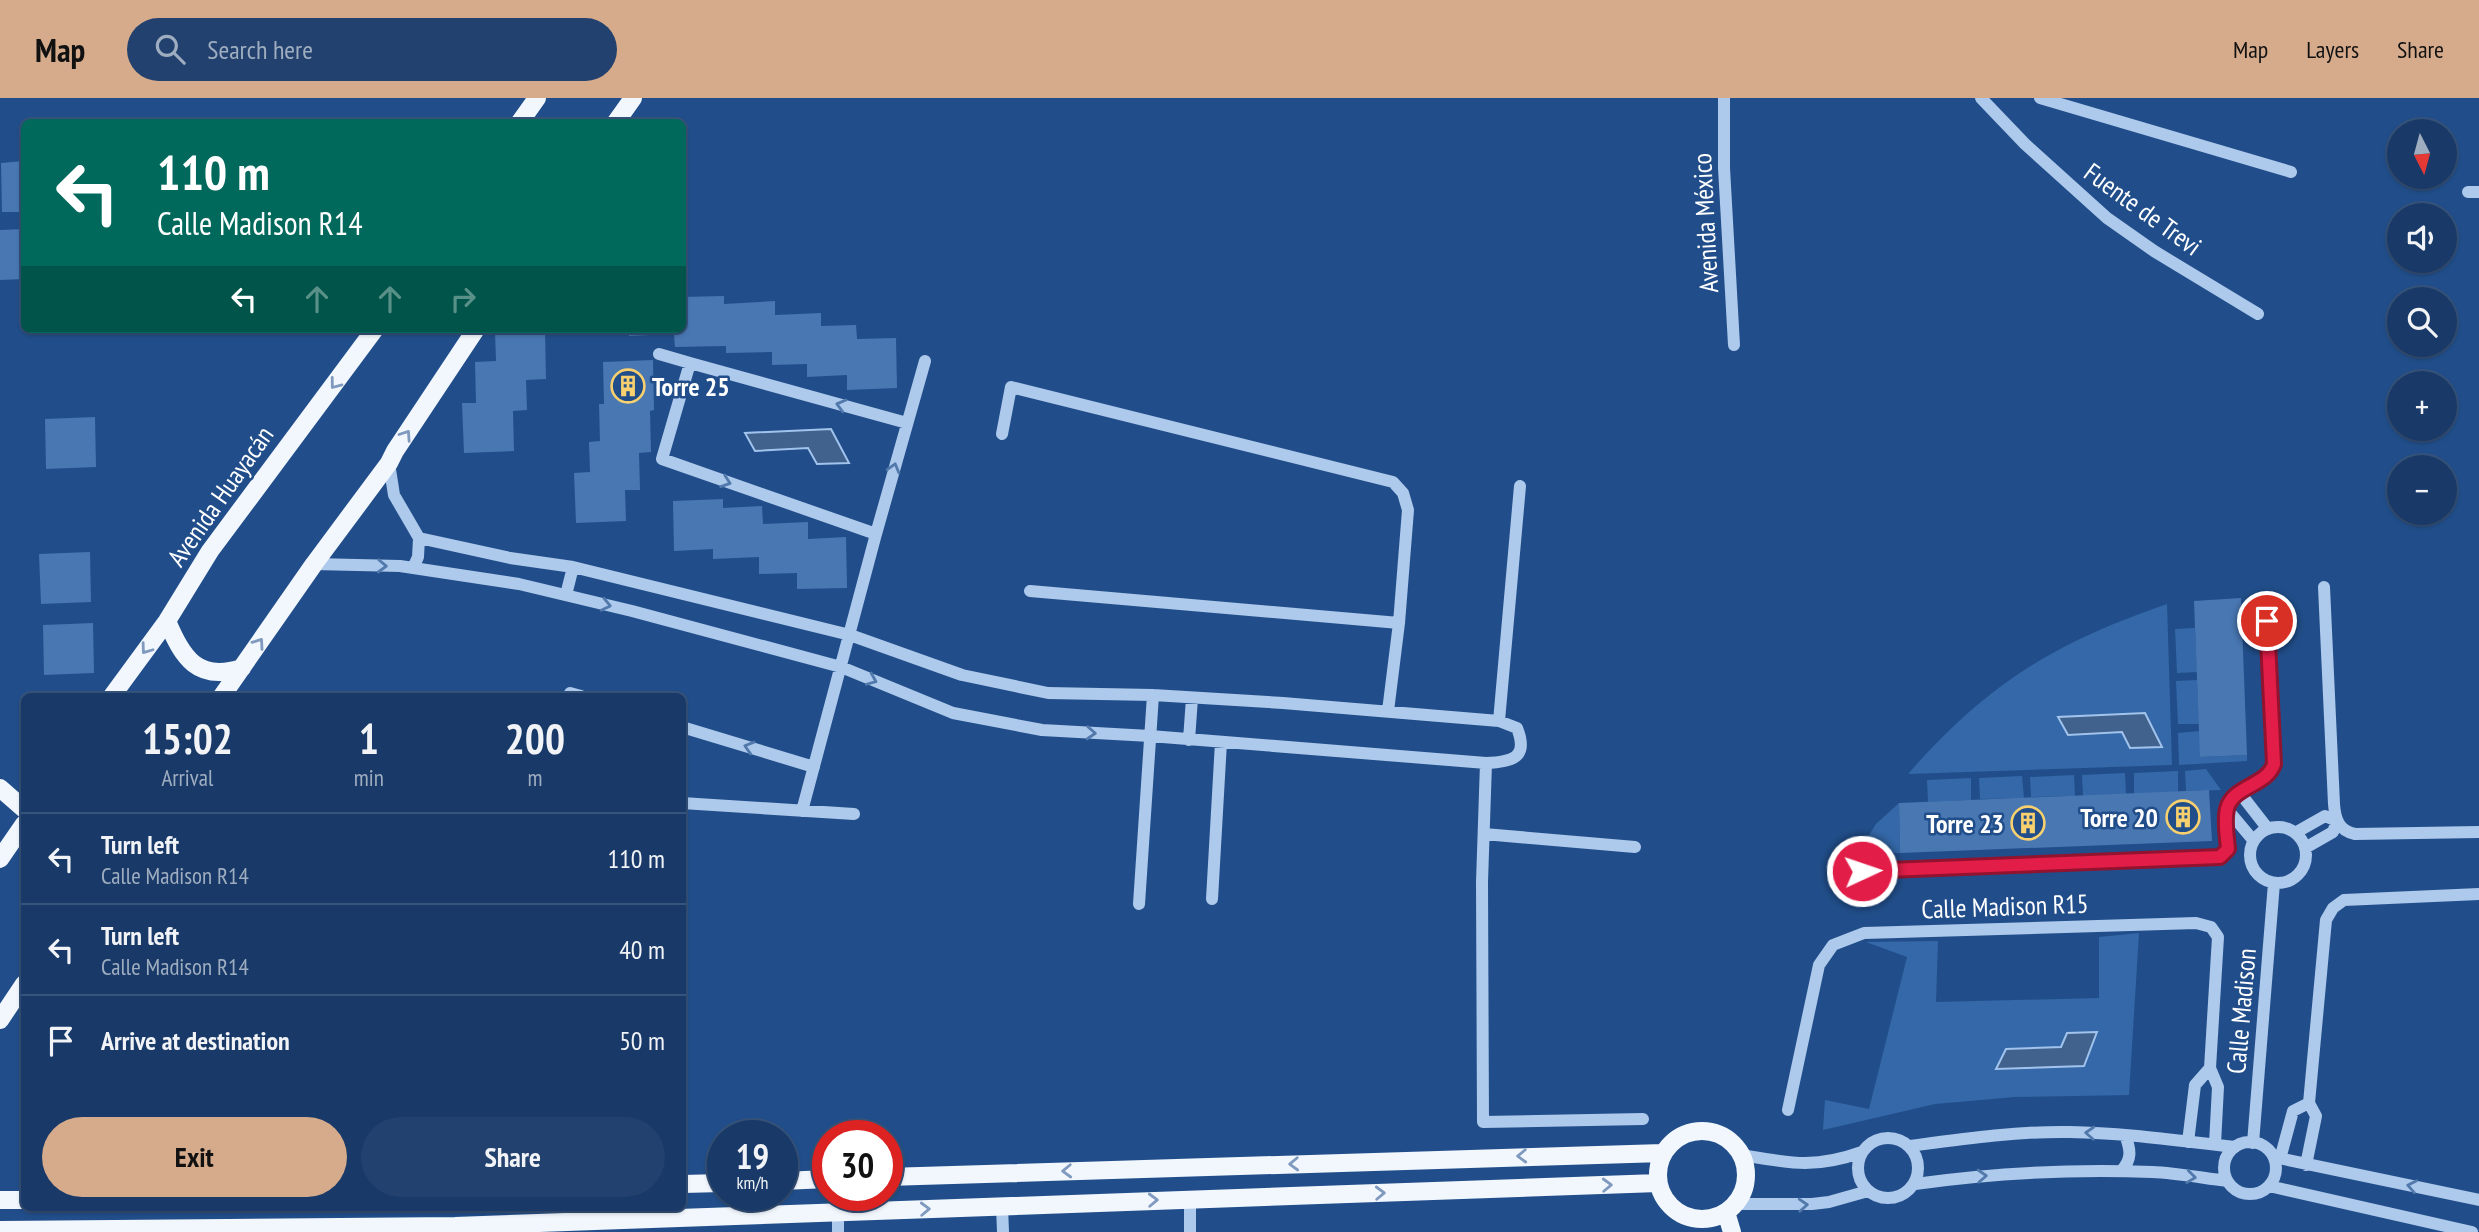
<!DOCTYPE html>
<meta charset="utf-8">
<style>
body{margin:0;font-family:"PT Sans Narrow",sans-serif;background:#22416e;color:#f1f3f6;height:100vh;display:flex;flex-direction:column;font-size:26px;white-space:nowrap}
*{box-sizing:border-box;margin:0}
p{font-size:23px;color:#9fadc0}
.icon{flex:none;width:38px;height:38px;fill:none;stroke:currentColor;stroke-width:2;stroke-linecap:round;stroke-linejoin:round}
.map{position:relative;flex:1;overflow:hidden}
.sheet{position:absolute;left:21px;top:595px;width:665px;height:518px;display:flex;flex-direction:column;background:#193a68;border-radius:10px;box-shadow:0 2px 5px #0004,0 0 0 2px #37547c}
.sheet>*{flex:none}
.hud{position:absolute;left:21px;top:21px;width:665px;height:214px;border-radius:10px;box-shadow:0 2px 5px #0004,0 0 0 2px #37547c;background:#00695c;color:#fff;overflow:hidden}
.needle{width:46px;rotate:174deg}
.tools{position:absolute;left:2387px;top:21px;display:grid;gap:14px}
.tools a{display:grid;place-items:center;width:70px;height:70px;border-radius:50%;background:#193a68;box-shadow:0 2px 5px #0004,0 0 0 2px #37547c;font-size:35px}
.speed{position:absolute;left:707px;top:1022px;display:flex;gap:14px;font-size:35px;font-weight:700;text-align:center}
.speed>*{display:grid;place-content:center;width:91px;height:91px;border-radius:50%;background:#193a68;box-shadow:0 2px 5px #0004,0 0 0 2px #37547c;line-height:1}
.speed small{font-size:18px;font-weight:400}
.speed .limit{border:10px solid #d22;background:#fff;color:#111}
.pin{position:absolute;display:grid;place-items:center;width:60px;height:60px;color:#fff;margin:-30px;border:4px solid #fff;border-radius:50%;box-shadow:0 2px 7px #0007}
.me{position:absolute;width:77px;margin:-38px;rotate:87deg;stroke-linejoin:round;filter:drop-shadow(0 0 5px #0008)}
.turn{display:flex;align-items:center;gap:24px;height:147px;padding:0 21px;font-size:32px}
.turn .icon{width:91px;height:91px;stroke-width:2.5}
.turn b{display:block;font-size:49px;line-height:60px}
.lanes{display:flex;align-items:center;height:66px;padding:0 21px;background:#0003;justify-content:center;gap:35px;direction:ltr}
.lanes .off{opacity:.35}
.eta{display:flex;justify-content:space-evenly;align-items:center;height:119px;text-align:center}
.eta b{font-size:42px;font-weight:600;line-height:49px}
.button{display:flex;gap:14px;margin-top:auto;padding:14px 21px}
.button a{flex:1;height:80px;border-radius:42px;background:#d6ab8b;color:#111;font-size:28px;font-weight:600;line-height:80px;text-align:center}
.button a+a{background:#22416e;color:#f1f3f6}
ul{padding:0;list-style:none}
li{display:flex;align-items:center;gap:21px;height:91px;padding:0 21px;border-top:2px solid #37547c}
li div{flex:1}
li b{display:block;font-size:26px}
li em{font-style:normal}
header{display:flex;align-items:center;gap:42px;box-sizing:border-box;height:98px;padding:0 35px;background:#d6ab8b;color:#111}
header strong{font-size:33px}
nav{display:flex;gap:38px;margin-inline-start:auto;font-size:24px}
.search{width:490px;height:63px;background:#22416e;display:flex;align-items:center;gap:18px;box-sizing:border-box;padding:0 24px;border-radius:38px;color:#9fadc0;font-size:26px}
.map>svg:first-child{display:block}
.green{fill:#3468a8;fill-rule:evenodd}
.water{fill:#40628d;stroke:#a1c3ec;stroke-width:2}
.building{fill:#4977b2}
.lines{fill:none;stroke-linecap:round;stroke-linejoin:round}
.minor{stroke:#adc9eb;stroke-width:12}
.major{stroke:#f2f7fe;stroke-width:18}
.oneway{stroke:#7f9abe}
.oneway2{stroke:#5279ac}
.route-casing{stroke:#92132f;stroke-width:18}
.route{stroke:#e11d48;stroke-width:12}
.labels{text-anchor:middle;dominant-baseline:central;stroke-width:5;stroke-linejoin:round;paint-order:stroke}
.street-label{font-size:26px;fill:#fff;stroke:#214e8a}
.poi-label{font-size:26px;font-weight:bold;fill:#fff;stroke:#214e8a;text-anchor:end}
</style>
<header>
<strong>Map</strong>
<div class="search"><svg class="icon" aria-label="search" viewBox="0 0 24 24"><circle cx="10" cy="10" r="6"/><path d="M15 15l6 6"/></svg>Search here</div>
<nav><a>Map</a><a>Layers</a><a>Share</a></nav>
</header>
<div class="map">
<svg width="2479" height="1134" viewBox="0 0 2479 1134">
<rect width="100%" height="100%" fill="#214e8a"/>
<!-- green -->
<path class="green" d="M2167 506 2172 667 1908 676C1987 586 2054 545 2167 506Z
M2195 530 2197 574 2177 575 2175 531Z
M2197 582 2199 626H2178L2176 583Z
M2200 633 2201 659 2247 657V663L2179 667 2178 635Z
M2206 671 2221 692 2186 693 2185 673Z
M2178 673V694L2134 696V675Z
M2125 675 2126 696 2083 698 2082 677Z
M2074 677 2075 698 2031 699 2030 679Z
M2022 678 2024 700 1980 701 1979 680Z
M1971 680V702L1928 704 1927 682Z
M1899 705 1900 755 1857 756 1876 726Z
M2139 835 2129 997 2015 999 1935 1006 1823 1032 1825 1002 1869 1011 1907 859 1866 844 1938 843 1936 904 2099 900V839ZM2097 934 2084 968 2062 949 2067 935Z"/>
<!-- water -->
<path class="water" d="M831 331 849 365 817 366 808 350 755 353 745 335Z
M2145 615 2162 649 2130 650 2122 634 2068 637 2058 619Z
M2097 934 2084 968 1996 971 2006 951 2061 949 2067 935Z"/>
<!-- building -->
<path class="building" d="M24 63V114H2L1 65Z
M24 131V181L0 182V132Z
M724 198V206L775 203V217L821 215V228L856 227 857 241 896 240 897 290 847 292V277L807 279V266L772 267V254L726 255V248L675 249 674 236 629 238V231H682V199Z
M545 231 546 281 526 282 527 312 513 313 514 353 464 355 462 305H476L475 264 496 263 495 233Z
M653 262 654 312 650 313 651 354 639 355 640 392H625L626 423 576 425 574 375 590 374 589 344 600 343 599 306H604L603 264Z
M95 319 96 369 46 371 45 321Z
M723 401V410L762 408 763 426 808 424V441L846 439 847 490 797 491V475L759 476V459L713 461V451L674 453 673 403Z
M90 454 91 504 41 506 39 456Z
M2241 500 2247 657 2200 659 2194 503Z
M93 525 94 575 44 577 43 527Z
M2209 692 2212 743 1900 755 1899 705Z"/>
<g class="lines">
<!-- minor -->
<path class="minor" d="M1724 0V70L1734 247
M1981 0 2025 46 2107 120 2154 153 2258 216
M2040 0 2291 74
M2468 94H2479
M659 256 690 265
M907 325 690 265 662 361 876 436 925 263
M1002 336 1011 289 1393 384 1403 395 1408 412 1399 525 1388 613
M314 466 400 468 519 486 632 513 841 569 953 615 1042 632 1150 638 1486 665C1512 664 1529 660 1517 630L1499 623 1283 605 1153 597 1048 595 962 577 850 537 573 469 510 460 419 440 394 397 389 365
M413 470 418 459 419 440
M2324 489 2334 706C2335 721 2339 733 2355 736L2479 734
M1030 493 1399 525
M566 497 573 469
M569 598 570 595 581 598
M1499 623 1520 388
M682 629 814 669
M1189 642 1192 600
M1486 665 1482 784 1483 1024 1643 1021
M2240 695 2268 731
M682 705 854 716
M2227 711 2253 742
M802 713 876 436
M2250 757a28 28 0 1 1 56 0a28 28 0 1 1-56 0Z
M2295 735 2325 718 2337 723 2333 734 2305 750
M1484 736 1635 749
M1862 773 2220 759 2228 751C2227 739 2224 723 2227 711 2232 688 2266 688 2274 666L2265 503
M1212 801 1221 644
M1139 806 1153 597
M2309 1005 2326 822 2333 810 2344 802 2479 796
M1788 1012 1819 867 1833 847 1864 835 2196 825 2211 829 2218 839 2210 970 2218 989 2215 1046
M1858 1070a30 30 0 1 1 60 0a30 30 0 1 1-60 0Z
M2188 1044 2195 987 2210 970
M2224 1070a26 26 0 1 1 52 0a26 26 0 1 1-52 0Z
M2253 1045 2274 785
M1910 1048C1962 1041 2017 1033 2070 1034 2125 1035 2180 1043 2235 1049
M1742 1057C1789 1065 1815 1071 1862 1054
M2274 1059 2479 1102
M2280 1061 2293 1013 2309 1005
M2306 1067 2316 1018 2309 1005
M2121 1073C2132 1062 2131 1052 2125 1037
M1915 1086C1993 1075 2073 1071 2152 1074 2177 1075 2202 1080 2227 1083
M2269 1088 2472 1134
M1190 1101V1134
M1736 1106H1812L1829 1104 1868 1093
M1002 1108 1003 1134
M838 1114V1134"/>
<!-- major -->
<path class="major" d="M520 24 537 0
M616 24 633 0
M167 523C183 560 197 584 242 570
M112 598 167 523 210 453 375 231
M222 598 314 466 389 365 395 353 476 231
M0 690 24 711
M0 761 24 726
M0 922 24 886
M1658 1077a44 44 0 1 1 88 0a44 44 0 1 1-88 0Z
M887 1079 1663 1055
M782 1083 828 1081
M682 1086 723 1085
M0 1102H24
M1726 1114 1732 1134
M0 1132 455 1128 1658 1085"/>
</g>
<!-- one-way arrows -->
<defs><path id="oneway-chevron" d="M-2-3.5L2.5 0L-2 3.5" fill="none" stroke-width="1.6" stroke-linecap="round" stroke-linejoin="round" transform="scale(1.75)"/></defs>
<g class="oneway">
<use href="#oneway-chevron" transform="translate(335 286) rotate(127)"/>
<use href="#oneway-chevron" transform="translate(406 337) rotate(-56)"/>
<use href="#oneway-chevron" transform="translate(259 545) rotate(-55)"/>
<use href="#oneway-chevron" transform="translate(146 551) rotate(126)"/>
<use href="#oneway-chevron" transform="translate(1522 1058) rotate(178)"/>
<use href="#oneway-chevron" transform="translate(1294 1066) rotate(178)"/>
<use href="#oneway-chevron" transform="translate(1067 1073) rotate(178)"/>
<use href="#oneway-chevron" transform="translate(1607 1087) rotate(-2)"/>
<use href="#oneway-chevron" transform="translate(1380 1095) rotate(-2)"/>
<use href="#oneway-chevron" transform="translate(1153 1102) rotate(-2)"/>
<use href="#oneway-chevron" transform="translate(925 1111) rotate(-2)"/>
</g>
<g class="oneway2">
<use href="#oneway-chevron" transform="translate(841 307) rotate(-165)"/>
<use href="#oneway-chevron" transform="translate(894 370) rotate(-74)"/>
<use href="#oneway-chevron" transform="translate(726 384) rotate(19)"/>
<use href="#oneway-chevron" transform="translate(382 468) rotate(2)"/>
<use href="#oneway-chevron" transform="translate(606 507) rotate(13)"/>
<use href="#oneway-chevron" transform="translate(872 582) rotate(23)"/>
<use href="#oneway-chevron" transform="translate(1091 635) rotate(3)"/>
<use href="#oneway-chevron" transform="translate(749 649) rotate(-163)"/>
<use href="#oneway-chevron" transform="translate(2090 1035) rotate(-177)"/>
<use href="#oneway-chevron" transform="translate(1982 1078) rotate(-3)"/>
<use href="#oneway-chevron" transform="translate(2191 1079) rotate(7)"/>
<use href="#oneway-chevron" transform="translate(2412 1088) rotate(-169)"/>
<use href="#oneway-chevron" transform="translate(1803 1107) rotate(-3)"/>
</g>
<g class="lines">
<defs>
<path id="route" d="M1862 773 2220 759 2228 751C2227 739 2224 723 2227 711 2232 688 2267 688 2274 666L2267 523"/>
</defs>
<!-- route casing -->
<use href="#route" class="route-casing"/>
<!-- route -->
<use href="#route" class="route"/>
</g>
<!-- icons -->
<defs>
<symbol id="building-ring" viewBox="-11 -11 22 22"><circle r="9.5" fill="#214e8a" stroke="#f8d16e" stroke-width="1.5"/><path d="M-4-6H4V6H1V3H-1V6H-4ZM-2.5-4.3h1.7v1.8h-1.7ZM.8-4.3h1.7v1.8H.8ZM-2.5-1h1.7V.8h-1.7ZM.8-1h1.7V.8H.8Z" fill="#f8d16e"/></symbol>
</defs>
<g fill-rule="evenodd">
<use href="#building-ring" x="609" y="269" width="38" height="38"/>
<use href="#building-ring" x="2164" y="700" width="38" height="38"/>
<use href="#building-ring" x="2009" y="706" width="38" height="38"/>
</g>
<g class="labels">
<!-- street labels -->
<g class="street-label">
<text transform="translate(2143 111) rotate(36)">Fuente de Trevi</text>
<text transform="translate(1705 125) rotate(-93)">Avenida México</text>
<text transform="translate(220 398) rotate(-55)">Avenida Huayacán</text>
<text transform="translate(2005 808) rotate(-2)">Calle Madison R15</text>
<text transform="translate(2241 913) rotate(-85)">Calle Madison</text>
</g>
<!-- poi labels -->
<g class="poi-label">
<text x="652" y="288" text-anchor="start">Torre 25</text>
<text x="2158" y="719">Torre 20</text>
<text x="2004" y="725">Torre 23</text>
</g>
</g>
</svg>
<div class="tools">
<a><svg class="needle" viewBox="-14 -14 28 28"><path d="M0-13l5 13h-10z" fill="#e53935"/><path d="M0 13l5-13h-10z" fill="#9fadc0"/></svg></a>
<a><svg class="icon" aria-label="sound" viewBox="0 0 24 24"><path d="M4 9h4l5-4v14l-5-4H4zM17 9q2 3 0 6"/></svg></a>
<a><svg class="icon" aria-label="search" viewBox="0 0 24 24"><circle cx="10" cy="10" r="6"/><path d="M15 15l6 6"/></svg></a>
<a>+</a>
<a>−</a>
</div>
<div class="speed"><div>19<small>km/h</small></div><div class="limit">30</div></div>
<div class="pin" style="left:2267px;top:523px;background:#d93025"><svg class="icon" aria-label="arrive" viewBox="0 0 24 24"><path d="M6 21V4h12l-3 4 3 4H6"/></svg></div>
<svg class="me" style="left:1862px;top:773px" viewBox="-20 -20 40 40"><circle r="17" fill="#e11d48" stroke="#fff" stroke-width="3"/><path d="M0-11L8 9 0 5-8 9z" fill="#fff"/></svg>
<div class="hud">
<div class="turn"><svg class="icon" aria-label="left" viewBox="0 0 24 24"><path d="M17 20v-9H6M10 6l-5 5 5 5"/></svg><div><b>110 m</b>Calle Madison R14</div></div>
<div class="lanes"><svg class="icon" aria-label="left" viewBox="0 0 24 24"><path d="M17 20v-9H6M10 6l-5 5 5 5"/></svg><svg class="icon off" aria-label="ahead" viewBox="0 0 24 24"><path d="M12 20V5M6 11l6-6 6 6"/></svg><svg class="icon off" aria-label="ahead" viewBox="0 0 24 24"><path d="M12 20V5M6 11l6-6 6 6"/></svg><svg class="icon off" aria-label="right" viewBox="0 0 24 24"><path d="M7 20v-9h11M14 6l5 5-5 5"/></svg></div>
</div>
<section class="sheet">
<div class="eta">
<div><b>15:02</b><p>Arrival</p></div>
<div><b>1</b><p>min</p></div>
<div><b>200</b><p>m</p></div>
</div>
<ul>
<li><svg class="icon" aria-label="left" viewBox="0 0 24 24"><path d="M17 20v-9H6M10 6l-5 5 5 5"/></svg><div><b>Turn left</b><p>Calle Madison R14</p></div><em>110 m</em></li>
<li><svg class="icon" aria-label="left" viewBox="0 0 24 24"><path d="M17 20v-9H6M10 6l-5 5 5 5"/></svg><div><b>Turn left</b><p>Calle Madison R14</p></div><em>40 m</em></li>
<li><svg class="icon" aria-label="arrive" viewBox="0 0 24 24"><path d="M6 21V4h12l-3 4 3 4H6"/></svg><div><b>Arrive at destination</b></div><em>50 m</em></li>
</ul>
<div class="button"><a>Exit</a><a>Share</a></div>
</section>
</div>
